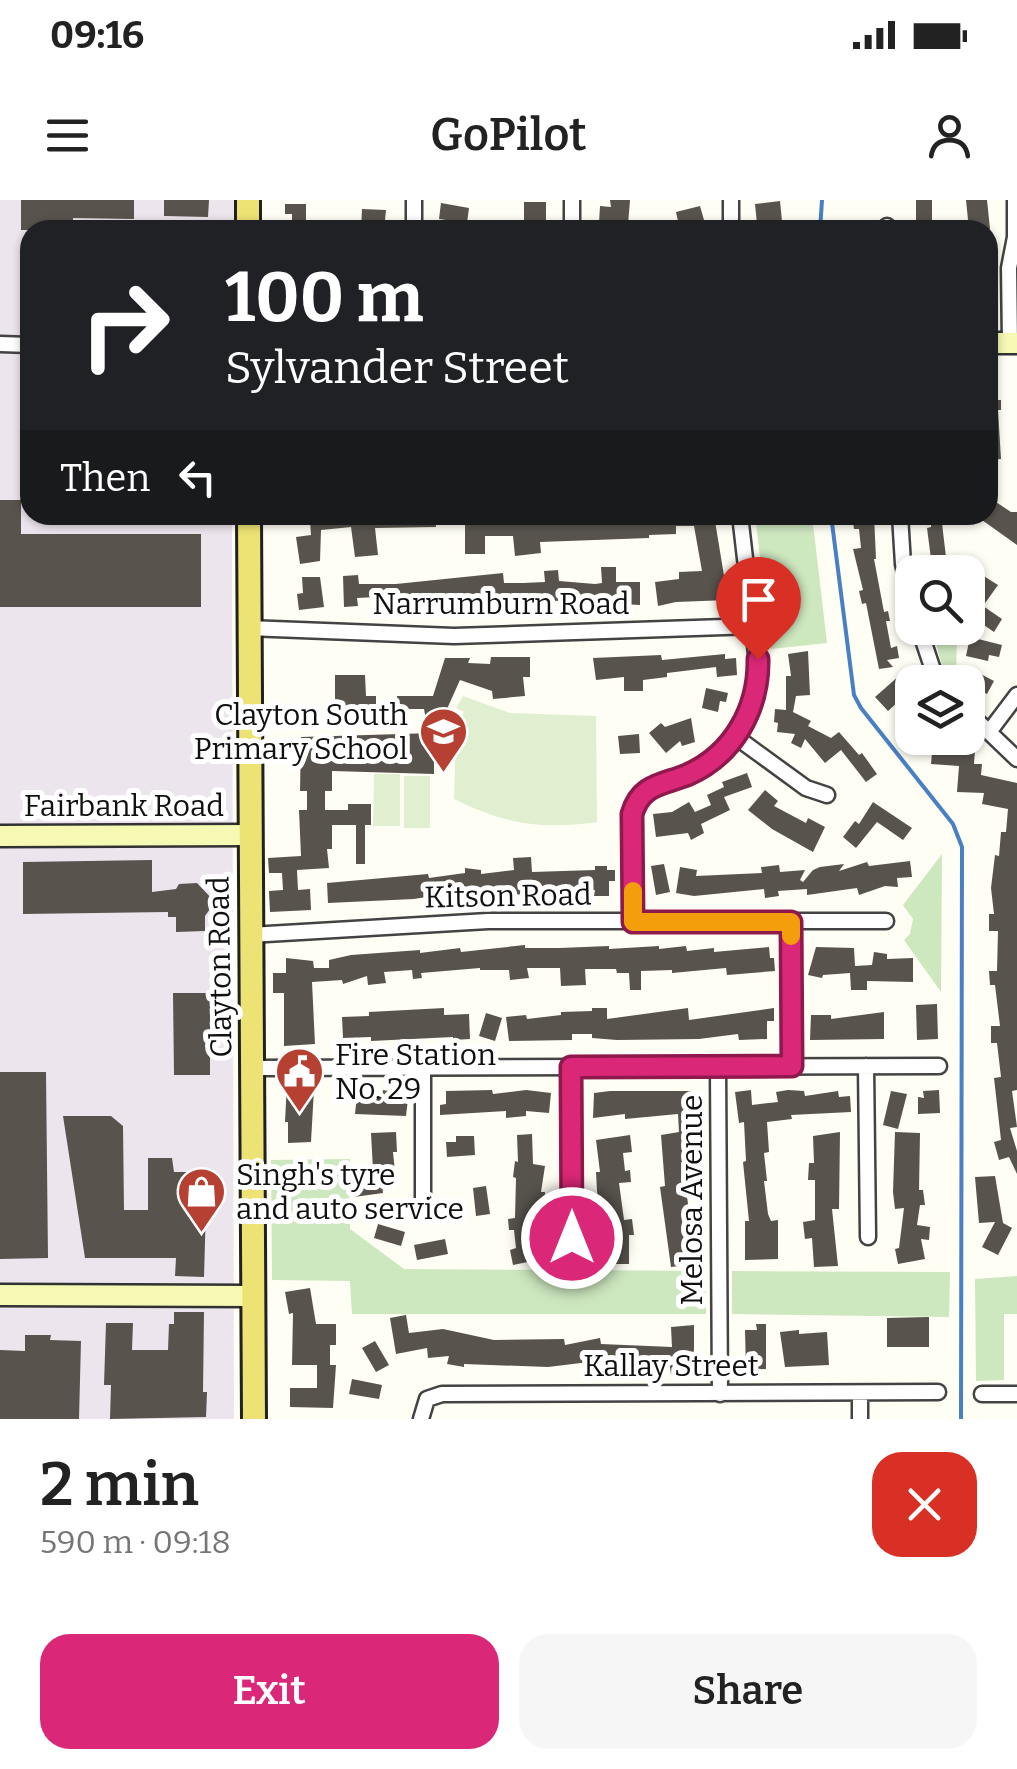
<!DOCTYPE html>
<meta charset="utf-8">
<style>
body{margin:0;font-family:Bitter,serif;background:#f6f6f6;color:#222;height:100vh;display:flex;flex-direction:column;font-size:38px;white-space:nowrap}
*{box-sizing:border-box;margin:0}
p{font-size:32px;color:#767676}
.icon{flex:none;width:55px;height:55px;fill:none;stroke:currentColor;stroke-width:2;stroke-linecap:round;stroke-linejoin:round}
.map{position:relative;height:1219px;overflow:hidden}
.sheet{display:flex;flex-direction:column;background:#fff;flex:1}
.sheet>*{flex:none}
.top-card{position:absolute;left:20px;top:20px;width:978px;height:305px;border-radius:30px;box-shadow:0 2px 8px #0004;background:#202124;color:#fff;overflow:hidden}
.fabs{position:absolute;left:895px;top:355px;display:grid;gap:20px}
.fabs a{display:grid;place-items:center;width:90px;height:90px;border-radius:20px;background:#fff;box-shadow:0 2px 8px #0004;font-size:50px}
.pin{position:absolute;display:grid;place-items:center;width:85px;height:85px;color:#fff;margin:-102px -42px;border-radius:50% 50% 50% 0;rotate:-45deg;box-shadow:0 0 10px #0007}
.pin .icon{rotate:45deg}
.me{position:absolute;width:110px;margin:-55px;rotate:0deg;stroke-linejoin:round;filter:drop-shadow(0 0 8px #0008)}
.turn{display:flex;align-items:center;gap:35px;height:210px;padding:0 40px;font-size:45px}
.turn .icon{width:130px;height:130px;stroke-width:2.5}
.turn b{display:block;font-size:70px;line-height:85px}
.then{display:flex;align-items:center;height:95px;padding:0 40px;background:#0003;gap:20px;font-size:38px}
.round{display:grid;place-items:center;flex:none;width:105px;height:105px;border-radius:30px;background:#f6f6f6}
.summary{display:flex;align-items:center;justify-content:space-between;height:170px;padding:0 40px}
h1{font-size:60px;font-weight:600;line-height:75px}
.primary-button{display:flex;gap:20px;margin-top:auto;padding:20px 40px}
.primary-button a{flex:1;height:115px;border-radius:30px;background:#db2777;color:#fff;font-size:40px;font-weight:600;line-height:115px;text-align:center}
.primary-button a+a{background:#f6f6f6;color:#222}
.status{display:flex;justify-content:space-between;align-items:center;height:70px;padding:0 50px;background:#fff;direction:ltr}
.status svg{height:28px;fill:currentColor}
header{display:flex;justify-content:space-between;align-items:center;height:130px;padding:0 40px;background:#fff;font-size:45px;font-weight:600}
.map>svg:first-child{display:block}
.industrial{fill:#ede5ed}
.green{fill:#cde7bf}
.pitch{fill:#dfefd0}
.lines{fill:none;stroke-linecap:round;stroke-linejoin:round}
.stream{stroke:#497fc3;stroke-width:4}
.building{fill:#58534d}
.street-casing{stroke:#434343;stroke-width:19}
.secondary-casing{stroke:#323232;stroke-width:25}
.primary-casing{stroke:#212121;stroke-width:28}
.street{stroke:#fff;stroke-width:14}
.secondary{stroke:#f5f9b4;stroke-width:20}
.primary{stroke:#ede374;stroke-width:22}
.route-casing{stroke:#8e194d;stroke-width:25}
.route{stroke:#db2777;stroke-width:18}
.slow{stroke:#f59e0b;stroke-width:18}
.labels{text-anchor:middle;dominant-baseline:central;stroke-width:10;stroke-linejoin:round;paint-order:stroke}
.street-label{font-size:30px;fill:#101010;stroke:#fff}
.poi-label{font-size:30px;fill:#101010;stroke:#fff;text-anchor:start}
</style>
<div class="status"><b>09:16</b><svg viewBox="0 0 49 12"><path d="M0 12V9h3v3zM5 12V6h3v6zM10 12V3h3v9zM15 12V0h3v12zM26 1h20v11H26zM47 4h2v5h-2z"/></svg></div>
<header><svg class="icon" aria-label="menu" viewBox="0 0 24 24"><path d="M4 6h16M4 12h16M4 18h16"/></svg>GoPilot<svg class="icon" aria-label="person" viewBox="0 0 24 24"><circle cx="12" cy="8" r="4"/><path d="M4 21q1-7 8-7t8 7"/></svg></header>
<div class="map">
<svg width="1017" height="1219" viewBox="0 0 1017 1219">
<rect width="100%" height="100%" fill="#fefef4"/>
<!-- industrial -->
<path class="industrial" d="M0 0H234V30H30V315H232L234 1219H0Z"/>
<!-- green -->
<path class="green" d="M755 315H812L827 443 771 449Z
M932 428H957L956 482 943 470Z
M942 654 941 792 904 740 910 734 913 719 903 705Z
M350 959V1029L404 1069 567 1070V1058L575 1059 576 1070 706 1071V1114H352L350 1081 272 1080 271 960Z
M732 1071 950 1072 949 1117 732 1114Z
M1017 1076V1114H1004V1180L976 1181 975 1079Z"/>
<!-- pitch -->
<path class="pitch" d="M463 496 510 513 596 516 597 622C541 630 505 624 454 599L456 531 464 512 456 508Z
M374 574H400V626H373Z
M404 576H430V628H404Z"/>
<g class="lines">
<!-- stream -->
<path class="stream" d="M820 30 822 0
M831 315 854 495 861 508 953 624 962 647 961 1219"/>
</g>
<!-- building -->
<path class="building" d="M21 0H134V19L73 18V30H21Z
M164 0H209L208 17 164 16Z
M610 0H630L628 25 599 23 600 6 611 7Z
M916 0H932V30H916Z
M966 0H987L990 29 969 30Z
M780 1 782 21 757 24 755 4Z
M524 2H546V23H524Z
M441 3 469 8 467 23 439 19Z
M285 4H306V28H292V14H285Z
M700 6 704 20 679 26 676 12Z
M362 9 386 10 384 30H361Z
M988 200H1001V210H998L1001 259 988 260Z
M0 300H21V334H201V407H0Z
M993 300 1011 312H1017V345L975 315H988V308Z
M318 315H435L436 327 375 328 378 355 355 357 351 327 321 330 320 361 300 364 296 337 311 335 310 321 318 320Z
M471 315H485V319H503V315H512V319L537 316V321L590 315H594L595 321 633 315H714L728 400 676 402 658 406 655 382 679 379V372L702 371 694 326H676V334L649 335V338L540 342 541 353 515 356 513 336H485V354H465V324H471Z
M852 315H874L876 359H874L884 412 888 411 890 421H886L891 448 897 446 899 458 887 460 893 467 879 469 866 403 862 404 859 391 863 390 853 349 861 348 859 329H854Z
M931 315H941L946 357 931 359 927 328 931 327Z
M601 367H616V382H640V405L540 400 497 402V399L495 403 451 402 452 405 435 407 434 403 382 406 381 398 377 397 357 398 358 406 344 407 343 376 358 375 359 384H396L503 373 504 383H523L545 382 544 371 558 370 559 381 595 384 602 383Z
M982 375 998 385 983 406 1002 419 994 432 968 414V407L975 396 970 392Z
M302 377H320L324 407 299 410 297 394 303 393Z
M970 437 1002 445 999 457 989 455 988 461 966 456Z
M808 451 810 495 796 496 793 512 811 521 808 526 831 538 839 532 859 555 862 553 877 574 866 582 841 550 825 563 805 539 801 548 791 543 795 534 777 532 778 523 774 522 775 509 786 510V476H791L788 454Z
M725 454V459L736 458 737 475 717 477 716 467 667 473V477L643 480V491H624V477L596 480 593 458 661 455 662 460Z
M491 457H530V477H523L525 496 493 499 492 491 460 480 442 520H426L424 509H397V496H433L445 458H470L468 463 490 464Z
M969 468 994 481 987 494 981 491 979 497 970 492 973 486 962 480Z
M335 475H365L366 496H376V514H335Z
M900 475 912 489 888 511 875 497Z
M706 488 728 493 726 502 720 501 718 512 702 508Z
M691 518 695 542 682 546 680 541 666 553 649 533 661 523 665 527Z
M434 533V574L332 571V591H325V610H348V604H371V625H365V664H356V625H332V649H327L329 668 297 670 298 690 310 689 311 710 270 712 269 691 283 690 282 673H269L268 658 301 656 299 610H307V591H300L301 537Z
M639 534 640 553 620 554 618 536Z
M933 542 951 543 950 549 975 550 974 564H982L981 575 1017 583V890L1012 891 1017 927 1010 928 1017 951V974L1009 957 999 960 994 942 1001 940 994 878 1001 877 997 843H991V826H1000L995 785H990L989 771H997L998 731H989V714H994L991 688 995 655 999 656 1001 632H1006L1008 609 982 604 984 593 957 592 959 566 931 564Z
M747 573 752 587 724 597 730 610 701 624 704 633 691 640 688 633 656 637 653 614 672 612 689 602 695 612 711 605 707 595 724 587 722 582Z
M765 590 778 601 774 606 806 623 808 618 825 627 813 652 772 629 748 610Z
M873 602 912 628 903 640 877 622 856 648 843 637 855 621 859 624Z
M531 657 532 672 595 670V666H607V670H615V681H609V696H594L595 690 489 696 457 692 414 699 328 703 327 683 428 674 429 678 465 673V668L481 670V674L514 670 513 658Z
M152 660V692L176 689 179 684 197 683 215 702 205 716V731L176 732V717H168V712L23 714V662Z
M910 661 912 677 897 678 898 687 885 686 859 695 857 688 807 695V689L778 691 779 696 765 698 764 689 694 696 676 693 680 667 697 670 696 676 762 673 761 667 779 665 780 672 805 670 800 680 803 682 813 670 820 667 844 664 839 671 867 662 869 666Z
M664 664 670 692 656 695 651 666Z
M525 745V748H560L609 746V749L659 746V749L686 746 687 751 714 748V752L769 747 770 758H774L775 771 727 775 726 768 672 773V770L641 771V790H630L629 773H617L616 769H585L586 785 561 786 560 768H527L529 778 510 780 509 770H480V768L421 773 422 778 413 779 412 770 384 772 386 783 368 785 367 776 343 784 342 780 312 782 315 844 284 846V793H273V773H286V758L313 761 314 768H329V760L351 755 420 750V753L460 748 461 752Z
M816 747 854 748 855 766 872 765 874 752 887 754V759L913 758V782L867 781V790H851L850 773 823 775 822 778 808 775Z
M173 793H210V875H174Z
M937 804 938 839 917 840 916 805Z
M444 808V815L469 814 470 839 453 840V837L371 841V837L343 838 342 817 369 816V812Z
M592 808H607V819L688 808 689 820 774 808V821H767V839L739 840 738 834 699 839 617 840 592 838V834H572V840L509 841 506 817 526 815 527 819 561 815V812L592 811Z
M884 812V839L810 840 811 815H831V819Z
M486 813 502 818 495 841 479 836Z
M0 872H46L48 1058 0 1059Z
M287 882H297V889H314L311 942 288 943V922H285Z
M383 890 393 892 392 897 408 899 406 916 355 914 357 895 382 897Z
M492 890 493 894 526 890 551 893 549 913 526 911V916L506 918V911L440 915V905L446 904V891Z
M751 890 752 905 778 902 776 892 788 890 804 891 805 896 838 891 839 897 850 896 851 912 791 915 792 919 767 922 769 952 764 953 767 981H764L768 1014 771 1021 778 1020V1059L745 1060V1021H749L743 962 746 961 744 922 739 923 735 892Z
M939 890 940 913 918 914V897L924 898 923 891Z
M610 891H694L695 919H689L694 948 685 949V967H693V982H685L689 1011H692L694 1030H691L695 1064 671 1067 660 987 665 986 661 935 679 932 678 914 625 919V914L593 918 594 893Z
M891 891 907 894 898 929 883 925Z
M63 916H111L123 926 124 1010H148V958H172L174 972H207L204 1077 175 1076 176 1058H85Z
M396 932 397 952H393L396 982 382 983 383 993 354 997 353 988 370 985 369 971 373 970 371 933Z
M840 932 839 1009H832L838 1066 814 1067 812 1038 805 1039 803 1022 815 1020V980H808L809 963H814L813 936Z
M895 932 920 933 919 990H923L925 1005H920L917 1025 930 1027 929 1040 921 1039 925 1059 898 1064 895 1049 899 1048 904 1008 895 1009 893 992Z
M532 934 533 964 545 966 541 992H545L544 1007H534L542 1059 513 1065 510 1050 516 1048 514 1030H509L508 1019 515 1018 516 978 513 977 515 961 518 962 517 935Z
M630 935 632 952 623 953 625 971 630 970 631 982 619 983 624 1020 632 1019 634 1035H629V1064H603V1045H608L604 1007 599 1008 597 991 596 972H600L596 940Z
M456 936H474L475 955 447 957 446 942H456Z
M995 976 1003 1023 1012 1028 998 1055 982 1047 995 1022 979 1023 975 977Z
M486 986 490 1014 476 1016 473 988Z
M378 1024 405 1032 401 1046 374 1038Z
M445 1039 448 1054 417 1060 414 1045Z
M310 1088 316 1124H336V1145H330V1165H336L333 1208 290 1207V1188H317V1165H292L293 1113 289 1114 285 1092Z
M174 1112H204L203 1192H207L206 1217 110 1219 111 1185H104L106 1123H133L132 1150H168L169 1124H174Z
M406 1115 409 1133 443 1129 494 1140 564 1139 565 1145 600 1138 601 1144 672 1147 671 1127 694 1125V1165L683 1166 684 1174 671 1175 670 1167H589V1162L548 1167 464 1164V1167L447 1164 449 1156 428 1158 427 1148 396 1154 390 1118Z
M929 1117V1147H887V1118Z
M756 1124H766V1169L746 1170 745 1130H757Z
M799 1130V1134L827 1132 829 1165 785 1167 780 1132Z
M25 1135H51L50 1140 81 1141 79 1219H0V1150L25 1151Z
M375 1141 389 1165 376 1172 362 1148Z
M352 1179 382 1185 379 1199 349 1194Z"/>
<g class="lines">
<defs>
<path id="street" d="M572 0V30
M414 30V0
M731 30V0
M887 30V26
M1010 143 1009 68 1015 37V0
M0 144 30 145
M900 315 903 364 912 405
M249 428 454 436 754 426
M919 428 937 482
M968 512 1017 559
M989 532 1017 495
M736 537 806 588 827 595
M791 721 792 866
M633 723 632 614C643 576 689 580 719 555 741 537 751 507 759 480L740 315
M250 735 488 721H886
M866 866 868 1037
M423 867V1008
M571 867 572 1038
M718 867 720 1194
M251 868 939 866
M860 1193V1219
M982 1194H1017
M421 1219 427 1199 442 1194 938 1192"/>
<path id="secondary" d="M988 143H1017
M0 636 249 635
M0 1095 253 1096"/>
<path id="primary" d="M248 0V30
M249 315 254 1219"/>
</defs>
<!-- street casing -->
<use href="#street" class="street-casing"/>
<!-- secondary casing -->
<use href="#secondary" class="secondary-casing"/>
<!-- primary casing -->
<use href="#primary" class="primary-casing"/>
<!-- street -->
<use href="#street" class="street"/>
<!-- secondary -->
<use href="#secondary" class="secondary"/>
<!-- primary -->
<use href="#primary" class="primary"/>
</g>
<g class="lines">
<defs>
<path id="route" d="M572 1038 571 867 792 866 791 722H633L632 614C641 584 662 585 687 575 733 555 759 509 758 459"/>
</defs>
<!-- route casing -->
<use href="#route" class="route-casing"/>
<!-- route -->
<use href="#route" class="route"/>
<!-- slow -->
<path class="slow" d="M633 691V722H791V736"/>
</g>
<!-- icons -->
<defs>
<symbol id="school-pin" viewBox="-11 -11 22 30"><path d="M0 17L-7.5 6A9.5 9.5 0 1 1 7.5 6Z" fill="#b64132" stroke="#fff"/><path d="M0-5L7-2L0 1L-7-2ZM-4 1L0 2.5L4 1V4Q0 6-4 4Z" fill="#fff"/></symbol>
<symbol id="civic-pin" viewBox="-11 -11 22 30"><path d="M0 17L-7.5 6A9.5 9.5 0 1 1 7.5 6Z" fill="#b64132" stroke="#fff"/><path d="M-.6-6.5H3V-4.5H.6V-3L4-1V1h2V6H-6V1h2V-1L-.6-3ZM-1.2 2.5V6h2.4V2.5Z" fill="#fff"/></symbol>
<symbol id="shop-pin" viewBox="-11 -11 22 30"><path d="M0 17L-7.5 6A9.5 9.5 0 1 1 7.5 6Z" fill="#b64132" stroke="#fff"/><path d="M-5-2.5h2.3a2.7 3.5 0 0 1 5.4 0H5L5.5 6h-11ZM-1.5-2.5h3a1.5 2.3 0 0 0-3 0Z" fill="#fff"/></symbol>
</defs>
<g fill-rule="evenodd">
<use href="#school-pin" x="416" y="504" width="55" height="75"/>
<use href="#civic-pin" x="272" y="844" width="55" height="75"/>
<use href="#shop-pin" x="174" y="964" width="55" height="75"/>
</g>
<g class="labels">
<!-- street labels -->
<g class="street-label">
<text x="501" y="404">Narrumburn Road</text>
<text x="124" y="606">Fairbank Road</text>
<text transform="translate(508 696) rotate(-1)">Kitson Road</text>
<text transform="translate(220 767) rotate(-91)">Clayton Road</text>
<text transform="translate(692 1000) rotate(-90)">Melosa Avenue</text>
<text x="671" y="1166">Kallay Street</text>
</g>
<!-- poi labels -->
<g class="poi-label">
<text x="408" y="515" text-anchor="end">Clayton South<tspan x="408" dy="34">Primary School</tspan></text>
<text x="335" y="855">Fire Station<tspan x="335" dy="34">No. 29</tspan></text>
<text x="236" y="975">Singh's tyre<tspan x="236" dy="34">and auto service</tspan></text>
</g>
</g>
</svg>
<div class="fabs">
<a><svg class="icon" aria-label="search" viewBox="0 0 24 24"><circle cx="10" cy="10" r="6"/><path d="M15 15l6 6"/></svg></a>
<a><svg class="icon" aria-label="layers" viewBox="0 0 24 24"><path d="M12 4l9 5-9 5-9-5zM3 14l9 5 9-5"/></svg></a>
</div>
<div class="pin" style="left:758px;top:459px;background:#d93025"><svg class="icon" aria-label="arrive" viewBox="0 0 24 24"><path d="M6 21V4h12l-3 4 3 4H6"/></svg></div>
<svg class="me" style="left:572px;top:1038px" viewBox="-20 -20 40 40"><circle r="17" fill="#db2777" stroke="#fff" stroke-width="3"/><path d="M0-11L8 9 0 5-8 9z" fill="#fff"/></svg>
<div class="top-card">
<div class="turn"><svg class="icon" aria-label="right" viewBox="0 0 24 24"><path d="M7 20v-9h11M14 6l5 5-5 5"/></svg><div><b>100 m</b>Sylvander Street</div></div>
<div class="then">Then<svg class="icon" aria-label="left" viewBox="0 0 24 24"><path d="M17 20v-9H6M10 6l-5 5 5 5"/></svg></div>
</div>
</div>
<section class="sheet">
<div class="summary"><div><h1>2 min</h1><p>590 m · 09:18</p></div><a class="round" style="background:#d93025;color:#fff"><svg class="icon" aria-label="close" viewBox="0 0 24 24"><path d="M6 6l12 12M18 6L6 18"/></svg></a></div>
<div class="primary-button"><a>Exit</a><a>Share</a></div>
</section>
